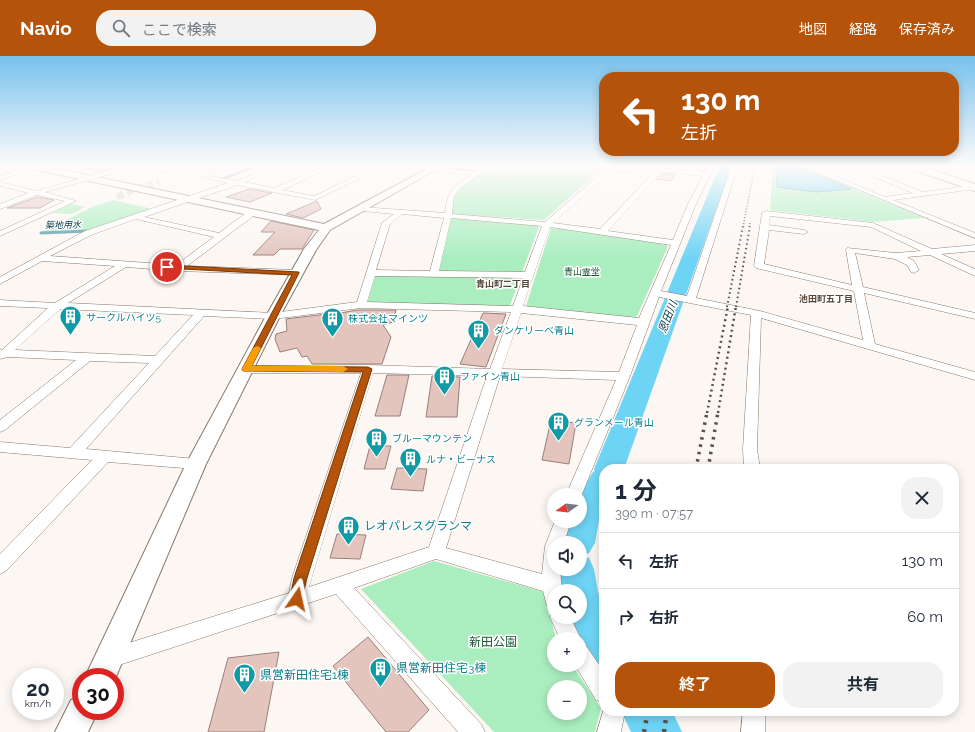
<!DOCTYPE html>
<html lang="ja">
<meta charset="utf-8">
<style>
body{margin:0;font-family:Raleway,"Noto Sans JP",sans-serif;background:#f2f2f3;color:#1f2937;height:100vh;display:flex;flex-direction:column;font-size:15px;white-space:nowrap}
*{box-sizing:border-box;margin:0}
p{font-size:13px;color:#747a83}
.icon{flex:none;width:22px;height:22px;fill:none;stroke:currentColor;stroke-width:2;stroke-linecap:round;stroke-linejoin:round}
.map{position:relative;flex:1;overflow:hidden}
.details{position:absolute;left:599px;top:408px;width:360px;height:252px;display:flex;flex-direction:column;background:#fff;border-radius:16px;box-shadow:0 2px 10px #0003}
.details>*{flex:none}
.top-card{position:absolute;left:599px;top:16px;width:360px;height:84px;border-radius:16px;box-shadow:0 2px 10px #0003;background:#b45309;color:#fff;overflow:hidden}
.needle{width:26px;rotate:255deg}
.fabs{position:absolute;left:547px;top:432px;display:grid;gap:8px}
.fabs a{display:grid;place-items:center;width:40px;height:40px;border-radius:50%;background:#fff;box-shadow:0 2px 10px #0003;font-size:20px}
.speed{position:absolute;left:12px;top:612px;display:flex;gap:8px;font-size:20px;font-weight:700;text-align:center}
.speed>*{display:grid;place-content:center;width:52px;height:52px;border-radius:50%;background:#fff;box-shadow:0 2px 10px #0003;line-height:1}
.speed small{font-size:10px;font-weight:400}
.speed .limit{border:6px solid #d22;background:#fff;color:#111}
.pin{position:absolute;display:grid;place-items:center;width:34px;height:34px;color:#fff;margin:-17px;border:2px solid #fff;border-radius:50%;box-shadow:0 1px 4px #0007}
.me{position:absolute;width:44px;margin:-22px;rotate:11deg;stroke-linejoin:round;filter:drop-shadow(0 0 3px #0008)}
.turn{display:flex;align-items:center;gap:14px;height:84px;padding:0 16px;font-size:18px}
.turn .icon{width:52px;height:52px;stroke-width:2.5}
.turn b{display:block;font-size:28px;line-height:34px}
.round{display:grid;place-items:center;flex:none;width:42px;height:42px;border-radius:16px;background:#f2f2f3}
.head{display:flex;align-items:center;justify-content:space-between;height:68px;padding:0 16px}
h1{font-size:24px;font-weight:700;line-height:30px}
.cta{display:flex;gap:8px;margin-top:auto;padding:8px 16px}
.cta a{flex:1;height:46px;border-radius:16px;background:#b45309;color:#fff;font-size:16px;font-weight:700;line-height:46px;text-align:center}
.cta a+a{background:#f2f2f3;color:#1f2937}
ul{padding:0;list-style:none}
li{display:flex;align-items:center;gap:12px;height:56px;padding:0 16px;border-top:1px solid #e0e1e3}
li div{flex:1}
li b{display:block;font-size:15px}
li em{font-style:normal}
header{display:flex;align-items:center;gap:24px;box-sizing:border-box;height:56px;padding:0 20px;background:#b45309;color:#fff}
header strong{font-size:19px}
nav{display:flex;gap:22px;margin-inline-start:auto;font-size:14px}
.search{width:280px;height:36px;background:#f2f2f3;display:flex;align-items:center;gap:10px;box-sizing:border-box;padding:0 14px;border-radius:16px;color:#747a83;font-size:15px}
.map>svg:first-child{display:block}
.green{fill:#aaeebf;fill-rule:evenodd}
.water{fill:#6ed4f5;stroke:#5499ae}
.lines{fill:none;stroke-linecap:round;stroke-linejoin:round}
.stream-far1{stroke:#5499ae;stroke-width:2.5}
.stream{stroke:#5499ae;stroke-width:3}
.river{fill:#6ed4f5;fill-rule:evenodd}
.building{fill:#e3c5be;stroke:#9a7f79}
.street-tunnel{stroke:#dad4d0;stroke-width:7;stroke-dasharray:7 3.5;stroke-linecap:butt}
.street-casing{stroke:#8b7767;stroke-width:1}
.secondary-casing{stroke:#8b7767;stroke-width:2}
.highway-casing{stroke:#8b7767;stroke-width:2}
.street{fill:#fff;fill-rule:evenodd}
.secondary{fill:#fff;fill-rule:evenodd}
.highway{fill:#fff;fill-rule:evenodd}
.rail-far4{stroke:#574f4a;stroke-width:1.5;stroke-dasharray:1 2;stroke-linecap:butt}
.rail-far3{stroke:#574f4a;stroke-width:2;stroke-dasharray:1.5 3;stroke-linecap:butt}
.rail-far2{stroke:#574f4a;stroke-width:2.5;stroke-dasharray:2 3.5;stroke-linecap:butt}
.rail-far1{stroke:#574f4a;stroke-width:3.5;stroke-dasharray:2.5 5;stroke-linecap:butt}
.rail{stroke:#574f4a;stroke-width:4.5;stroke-dasharray:3 6;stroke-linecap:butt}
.route{fill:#b45309;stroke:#753606}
.slow{fill:#f59e0b}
.labels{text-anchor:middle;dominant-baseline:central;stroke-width:3;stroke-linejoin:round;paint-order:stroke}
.far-water-label{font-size:9px;font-style:italic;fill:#0c3c4a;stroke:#fff}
.far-park-label{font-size:9px;fill:#1e5634;stroke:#fff}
.far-neighbourhood-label{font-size:9px;font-weight:bold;fill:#574536;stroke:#fff}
.culture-label{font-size:10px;fill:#0d838f;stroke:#fff;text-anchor:start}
.water-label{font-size:11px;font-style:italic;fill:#0c3c4a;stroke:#fff}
.near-culture-label{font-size:12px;fill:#0d838f;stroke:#fff;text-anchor:start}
.near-park-label{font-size:12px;fill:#1e5634;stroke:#fff}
</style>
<header>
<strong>Navio</strong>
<div class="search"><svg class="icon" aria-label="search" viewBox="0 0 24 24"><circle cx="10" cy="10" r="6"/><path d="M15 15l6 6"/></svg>ここで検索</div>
<nav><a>地図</a><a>経路</a><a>保存済み</a></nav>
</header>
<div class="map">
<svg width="975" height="676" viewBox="0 0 975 676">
<rect width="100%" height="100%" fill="#fcf7f3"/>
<!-- green -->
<path class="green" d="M493 109H597L603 112 544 164 453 158 451 156 455 140 464 129Z
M773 109H797L924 162 873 166 770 154Z
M113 144 152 153 87 175 42 176 92 151Z
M71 148 85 151 72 158 53 157Z
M453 162 536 169 539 171 522 216 439 215 450 163Z
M551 172 605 178 666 189 668 190 637 260 632 262 529 252 526 250Z
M377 219 516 222 520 223 510 249 505 250 370 248 366 246 374 221Z
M434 505 544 536 556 583H554V609H572L601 652 595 676H494L361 533ZM554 631H580V657H554Z"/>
<!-- water -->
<path class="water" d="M777 109H795L851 133 816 136 777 131Z"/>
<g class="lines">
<!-- stream-far1 -->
<path class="stream-far1" d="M414 109 427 110
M442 111 474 115
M225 124 222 123 260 109"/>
<!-- stream -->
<path class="stream" d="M41 177 88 175"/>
<!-- river -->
<path class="river" d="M720 109H732L624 413H604V454L599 464 595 487 589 497 582 500 589 502 594 513 598 536 604 555V616L589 610 580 591V583H576L566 561H580V535H560L558 513H580V487H559L565 465H580L579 439 593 416 595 415 594 413Z
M621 655H672L682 676H631Z"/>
</g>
<!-- building -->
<path class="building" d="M88 109H124L99 116 88 113Z
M662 118 674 119 671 125 656 123Z
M249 133 272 137 250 146 226 141Z
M37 141 54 144 40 152H7Z
M317 145 321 153 303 162 286 158Z
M271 165 314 174 302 193H280L274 199H253L275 176H261Z
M357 254H396L393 266 383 269 391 281 382 308H312L307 300 302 301 297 292 280 296 275 283 276 278 287 275 286 263 335 257V258Z
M483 257 506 258 486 311 460 308Z
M387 319H409L400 360H375Z
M432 320 460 321 457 361H426Z
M551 364 576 367 569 408 542 404Z
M370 390H391L385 413H364Z
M397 412 427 413 423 435 391 433Z
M337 478 366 479 360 503 330 502Z
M368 581 429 654 408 676H386L333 610Z
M279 596 264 676H208L228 602Z"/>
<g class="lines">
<!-- street-tunnel -->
<path class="street-tunnel" d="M117 141 139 132 160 126"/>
<defs>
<path id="street" d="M34 109H43L0 124V120Z
M129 109H145L165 112 175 109H184L165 116 135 111 45 136 76 145 0 180V175L65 145 37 139 0 153V148L29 137 0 130V126L36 135Z
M229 109H237L209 120 236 125 278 109H286L244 126 274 132 328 109H336L282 134 314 140 380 109H388L315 144 237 129 144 161 219 177 250 154H256V158L187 210 296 214 301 217 299 219 178 215 126 211 68 247 273 257 357 246 382 167 394 158 363 155 359 153 360 151 445 157C448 134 452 132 471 119L400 111 397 109H414L476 116 486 109H493L460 132 454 140 452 158 545 166 606 113 599 109H606L611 111 650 112 646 109H653L660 112 705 116 709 109H715L696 148 661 235 687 240 732 109H738L696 242 760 255 863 284 854 235 756 212 754 210 762 157 766 155 873 167 932 193 975 189V195L941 198 975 213V220L930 199 907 201 914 205 919 214 914 217 911 216 907 209 895 203 855 197 863 231 975 257V263L864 237 875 288 975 316V324L761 262 757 393 760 413H744L743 393 751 259 659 241 630 320 580 443V439H566L616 324 500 320 446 492 542 518 545 490 555 465H571L564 487H554V513H560L562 535H554V553L547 550 543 535 436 503 354 532 481 668 485 676H458L336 538 110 612 103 609 99 602 103 595 289 537 292 522 361 317H246L242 316 240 313 242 310 368 309 490 313 511 256 361 252 273 263 204 260 86 393 196 403 201 404 204 408 201 412 196 413 108 406 6 515 0 518V498L92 404 0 396V386L70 392 149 307 90 305 5 374 0 376V364L76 304 8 301 0 303V293L2 294 48 252 0 250V244L55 247 115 210 42 205 0 228V221L85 175 228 127 202 121 204 118ZM612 115 654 116 600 173 553 167ZM661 116 703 120 688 148 673 184 608 175ZM402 158 444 162 430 215 376 214 390 168ZM770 160 871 171 921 195 896 197 847 192 846 194 852 229 764 208 769 174 804 178 808 176 804 174 769 169ZM451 162 542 170 525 216 439 215ZM136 163 214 181 176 209 50 200 91 179ZM550 171 671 189 639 262 523 250ZM375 220 523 222 513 250 367 246ZM60 253 193 259 155 300 15 294ZM521 257 637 269 619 316 502 313ZM373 317 487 320 429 491 309 531Z
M800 109H808L885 141 913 137 844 109H858L856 110 923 136 975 129V133L893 144 975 177V182Z
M962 109 975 110V114L963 110Z
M554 554V561H570L581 583 580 586V583H560L550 561Z
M580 588 587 591 604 616V647L596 644 575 609H580Z
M604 652V655H625L621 676H597Z
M743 655H765V676H741Z"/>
<path id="secondary" d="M24 109H39L324 168 434 109H444L330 174 316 194 280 260 206 408 115 623V621H85L186 408 266 260 304 193 319 174 28 112Z
M81 640V655H98L88 676H55L71 644Z"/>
<path id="highway" d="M904 109H918L975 128V135L905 111Z"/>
</defs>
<!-- street casing -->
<use href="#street" class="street-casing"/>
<!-- secondary casing -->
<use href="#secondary" class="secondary-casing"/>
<!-- highway casing -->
<use href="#highway" class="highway-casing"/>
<!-- street -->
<use href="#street" class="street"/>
<!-- secondary -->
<use href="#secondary" class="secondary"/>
<!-- highway -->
<use href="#highway" class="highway"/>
<!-- rail-far4 -->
<path class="rail-far4" d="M743 171 755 109
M749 171 750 167"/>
<!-- rail-far3 -->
<path class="rail-far3" d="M727 251 743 170
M736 251 750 170"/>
<!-- rail-far2 -->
<path class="rail-far2" d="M707 357 728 250
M718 357 736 250"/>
<!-- rail-far1 -->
<path class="rail-far1" d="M696 413 707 356
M708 413 718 356"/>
<!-- rail -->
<path class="rail" d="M644 676 648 655
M664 676 667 655"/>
</g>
<!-- sky -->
<linearGradient id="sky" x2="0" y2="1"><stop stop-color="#77c1ed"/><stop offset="0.54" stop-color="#fefbfa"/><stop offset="1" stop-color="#fefbfa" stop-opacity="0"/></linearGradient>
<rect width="975" height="203" fill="url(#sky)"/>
<!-- route -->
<path class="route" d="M167 209 299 216V217L252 310 368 311 372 313 307 522 301 547 297 549 292 547 290 543 294 522 363 316 243 315 242 313 292 219 165 212 164 211Z"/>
<!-- slow -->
<path class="slow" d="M257 290 261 292 252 310H343L348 313 343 316 243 315 242 313 253 292Z"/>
<!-- icons -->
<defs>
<symbol id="building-pin" viewBox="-11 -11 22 30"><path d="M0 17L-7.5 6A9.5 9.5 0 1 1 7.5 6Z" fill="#0f9aa8" stroke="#fff"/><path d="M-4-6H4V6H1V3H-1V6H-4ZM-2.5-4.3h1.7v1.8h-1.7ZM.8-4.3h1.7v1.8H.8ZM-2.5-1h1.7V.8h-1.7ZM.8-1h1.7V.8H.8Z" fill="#fff"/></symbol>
</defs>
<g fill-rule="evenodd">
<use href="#building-pin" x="58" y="248" width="25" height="34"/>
<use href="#building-pin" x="320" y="250" width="25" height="34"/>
<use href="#building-pin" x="466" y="262" width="25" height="34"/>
<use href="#building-pin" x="432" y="308" width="25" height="34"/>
<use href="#building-pin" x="546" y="354" width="25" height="34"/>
<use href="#building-pin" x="364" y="370" width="25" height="34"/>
<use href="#building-pin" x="398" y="390" width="25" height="34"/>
<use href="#building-pin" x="336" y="458" width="25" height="34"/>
<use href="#building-pin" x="368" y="600" width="25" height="34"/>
<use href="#building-pin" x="232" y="606" width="25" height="34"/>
</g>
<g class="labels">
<!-- far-water labels -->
<g class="far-water-label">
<text transform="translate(63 169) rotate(-1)">築地用水</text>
</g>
<!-- far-park labels -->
<g class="far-park-label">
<text x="582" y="216">青山霊堂</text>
</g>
<!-- far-neighbourhood labels -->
<g class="far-neighbourhood-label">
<text x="503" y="228">青山町二丁目</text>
<text x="826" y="243">池田町五丁目</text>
</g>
<!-- culture labels -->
<g class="culture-label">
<text x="86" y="261">サークルハイツ5</text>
<text x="348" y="262">株式会社マインツ</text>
<text x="494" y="274">ダンケリーベ青山</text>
<text x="460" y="320">ファイン青山</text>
<text x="574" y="366">グランメール青山</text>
<text x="392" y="382">ブルーマウンテン</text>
<text x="426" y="403">ルナ・ビーナス</text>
</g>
<!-- water labels -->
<g class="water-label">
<text transform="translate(668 261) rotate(-69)">恩田川</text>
</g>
<!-- near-culture labels -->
<g class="near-culture-label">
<text x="364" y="470">レオパレスグランマ</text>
<text x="396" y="612">県営新田住宅3棟</text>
<text x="260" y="619">県営新田住宅1棟</text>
</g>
<!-- near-park labels -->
<g class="near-park-label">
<text x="493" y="586">新田公園</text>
</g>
</g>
</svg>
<div class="fabs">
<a><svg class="needle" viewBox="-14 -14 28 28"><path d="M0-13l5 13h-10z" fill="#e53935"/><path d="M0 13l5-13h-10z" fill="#747a83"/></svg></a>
<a><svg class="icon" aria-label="sound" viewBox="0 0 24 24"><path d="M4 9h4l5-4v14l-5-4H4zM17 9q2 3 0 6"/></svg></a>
<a><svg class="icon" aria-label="search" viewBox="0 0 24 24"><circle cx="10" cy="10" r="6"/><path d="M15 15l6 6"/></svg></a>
<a>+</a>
<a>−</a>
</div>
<div class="speed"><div>20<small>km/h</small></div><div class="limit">30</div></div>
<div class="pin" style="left:167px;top:211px;background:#d93025"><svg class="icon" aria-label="arrive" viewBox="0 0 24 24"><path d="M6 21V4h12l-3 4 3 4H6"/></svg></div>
<svg class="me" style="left:297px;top:543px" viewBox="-20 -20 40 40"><path d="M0-17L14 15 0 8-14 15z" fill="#b45309" stroke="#fff" stroke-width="4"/></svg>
<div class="top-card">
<div class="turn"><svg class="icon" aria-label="left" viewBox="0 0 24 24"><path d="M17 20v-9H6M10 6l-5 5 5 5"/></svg><div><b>130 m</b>左折</div></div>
</div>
<section class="details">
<div class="head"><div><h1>1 分</h1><p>390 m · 07:57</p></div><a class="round"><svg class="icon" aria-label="close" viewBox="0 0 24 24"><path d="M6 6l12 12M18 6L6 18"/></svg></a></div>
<ul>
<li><svg class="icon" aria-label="left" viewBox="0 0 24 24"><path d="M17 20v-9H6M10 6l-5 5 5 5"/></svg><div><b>左折</b></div><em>130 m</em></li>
<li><svg class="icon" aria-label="right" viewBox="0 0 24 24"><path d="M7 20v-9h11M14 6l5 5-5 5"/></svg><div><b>右折</b></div><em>60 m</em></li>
</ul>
<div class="cta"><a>終了</a><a>共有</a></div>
</section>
</div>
